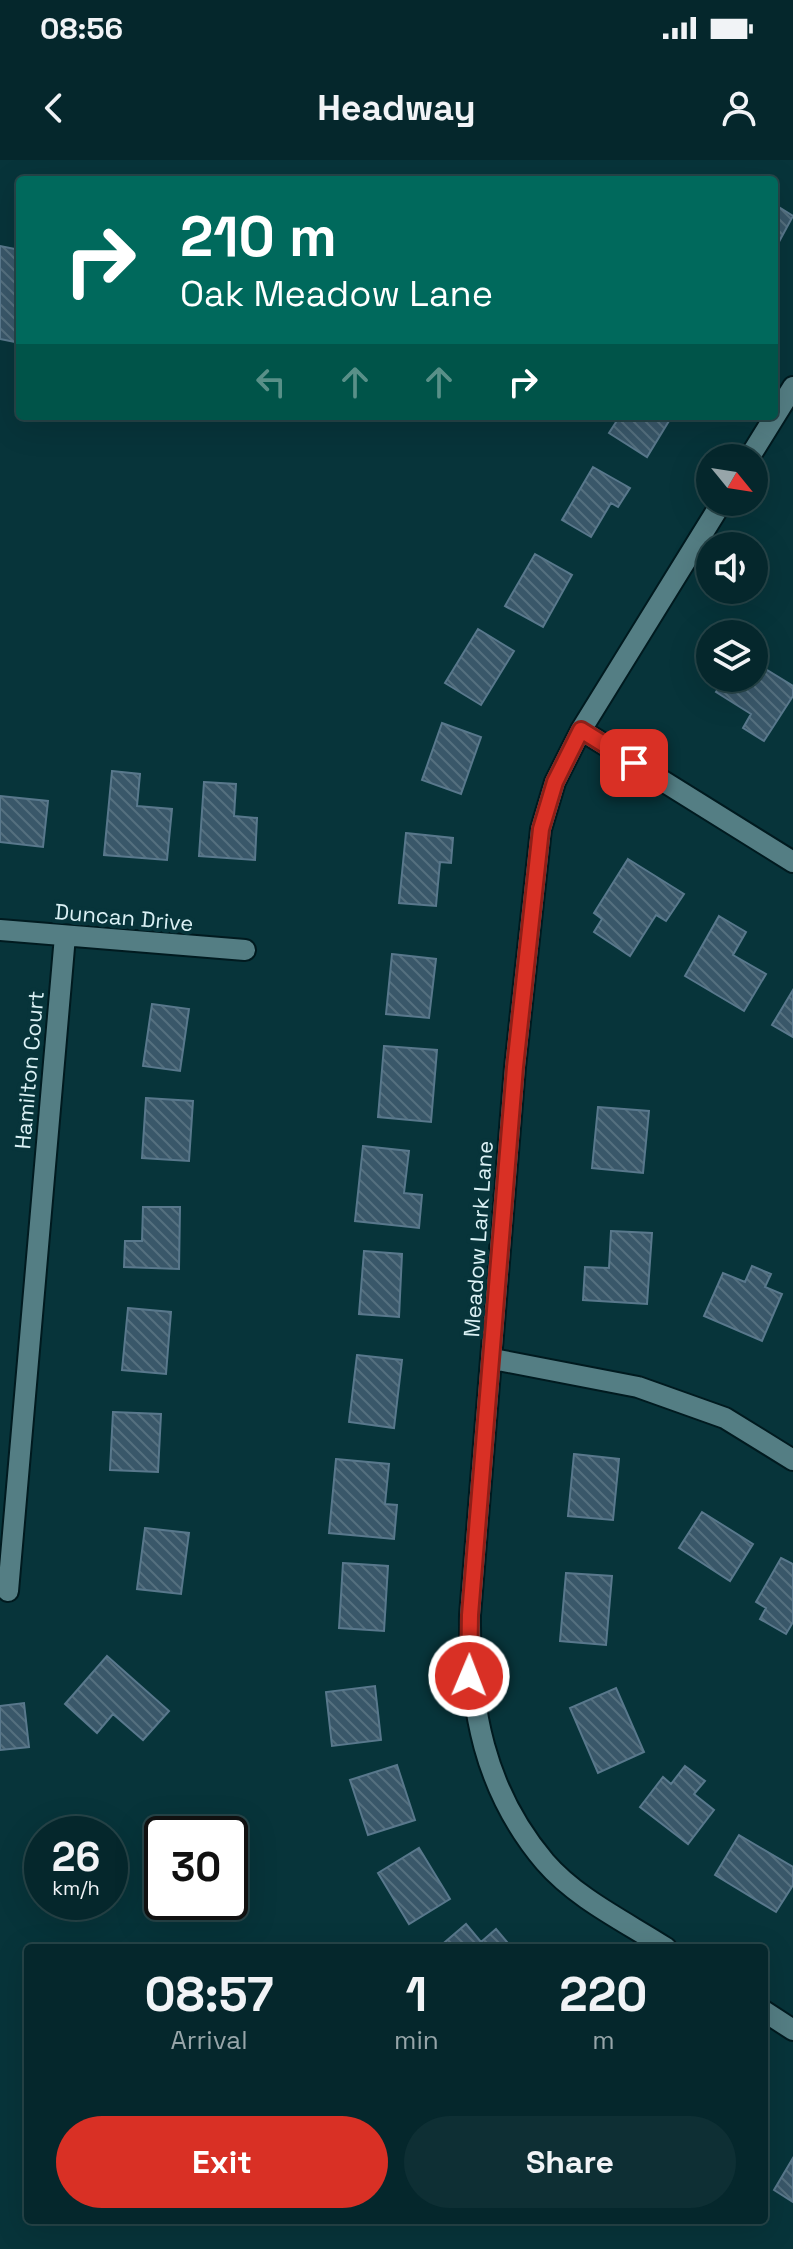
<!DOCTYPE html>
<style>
body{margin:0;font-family:"Space Grotesk",sans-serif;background:#0e2f34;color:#f1f3f6;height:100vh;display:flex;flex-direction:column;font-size:30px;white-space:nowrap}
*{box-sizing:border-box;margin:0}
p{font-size:26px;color:#97a5a9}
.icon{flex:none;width:44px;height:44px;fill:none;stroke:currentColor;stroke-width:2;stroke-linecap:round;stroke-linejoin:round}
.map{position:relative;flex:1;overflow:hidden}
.panel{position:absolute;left:24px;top:1784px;width:744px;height:280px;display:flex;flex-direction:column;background:#05272c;border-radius:8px;box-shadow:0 8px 32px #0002,0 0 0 2px #264448}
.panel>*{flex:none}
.banner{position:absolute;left:16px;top:16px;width:762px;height:244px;border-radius:8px;box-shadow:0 8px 32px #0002,0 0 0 2px #264448;background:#00695c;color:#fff;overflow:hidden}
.needle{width:52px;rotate:120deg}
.controls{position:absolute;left:696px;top:284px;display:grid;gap:16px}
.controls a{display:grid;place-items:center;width:72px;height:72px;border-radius:50%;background:#05272c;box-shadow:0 8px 32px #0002,0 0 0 2px #264448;font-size:40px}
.speed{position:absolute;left:24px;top:1656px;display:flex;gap:16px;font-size:40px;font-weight:700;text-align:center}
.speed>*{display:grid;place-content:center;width:104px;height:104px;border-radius:50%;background:#05272c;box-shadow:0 8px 32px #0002,0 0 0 2px #264448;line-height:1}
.speed small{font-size:20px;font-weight:400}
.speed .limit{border:4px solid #111;border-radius:12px;background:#fff;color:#111}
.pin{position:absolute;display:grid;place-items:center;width:68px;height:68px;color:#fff;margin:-34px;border-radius:16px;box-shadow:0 4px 12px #0006}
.me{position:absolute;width:88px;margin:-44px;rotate:1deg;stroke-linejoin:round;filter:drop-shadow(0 0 6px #0008)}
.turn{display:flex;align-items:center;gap:28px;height:168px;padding:0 32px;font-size:36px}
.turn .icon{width:104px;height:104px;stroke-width:2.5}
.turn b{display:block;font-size:56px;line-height:68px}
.lanes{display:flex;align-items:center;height:76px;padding:0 32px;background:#0003;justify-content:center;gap:40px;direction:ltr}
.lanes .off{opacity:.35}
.eta{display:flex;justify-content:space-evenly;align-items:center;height:136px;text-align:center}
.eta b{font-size:48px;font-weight:700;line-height:56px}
.cta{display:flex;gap:16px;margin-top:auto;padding:16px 32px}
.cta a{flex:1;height:92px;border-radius:48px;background:#d93025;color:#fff;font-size:32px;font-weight:700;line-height:92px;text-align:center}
.cta a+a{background:#0e2f34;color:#f1f3f6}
.status{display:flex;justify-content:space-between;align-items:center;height:56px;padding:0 40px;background:#05272c;direction:ltr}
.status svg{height:22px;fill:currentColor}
header{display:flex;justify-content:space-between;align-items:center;height:104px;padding:0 32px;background:#05272c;font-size:36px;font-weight:700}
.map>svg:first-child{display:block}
.building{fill:url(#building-back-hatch);stroke:#59788c;stroke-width:2}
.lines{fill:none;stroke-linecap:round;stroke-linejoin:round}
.street-casing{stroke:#001a1f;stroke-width:24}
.street{stroke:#547e84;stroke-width:20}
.route-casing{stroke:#8d1f18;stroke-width:20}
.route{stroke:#d93025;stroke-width:14}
.labels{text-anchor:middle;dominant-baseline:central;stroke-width:8;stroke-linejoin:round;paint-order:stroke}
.street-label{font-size:22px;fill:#dbf1f5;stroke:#07343a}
</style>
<div class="status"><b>08:56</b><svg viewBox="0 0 49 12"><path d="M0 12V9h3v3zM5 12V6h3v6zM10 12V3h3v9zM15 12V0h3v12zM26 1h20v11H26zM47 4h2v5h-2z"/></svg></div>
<header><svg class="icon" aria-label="back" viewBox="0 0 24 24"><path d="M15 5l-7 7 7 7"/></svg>Headway<svg class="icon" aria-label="person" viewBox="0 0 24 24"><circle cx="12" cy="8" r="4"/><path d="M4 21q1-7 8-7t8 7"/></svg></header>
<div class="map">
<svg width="793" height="2089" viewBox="0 0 793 2089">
<defs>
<pattern id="building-back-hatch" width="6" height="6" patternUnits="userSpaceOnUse" patternTransform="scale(2)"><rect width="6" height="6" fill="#395769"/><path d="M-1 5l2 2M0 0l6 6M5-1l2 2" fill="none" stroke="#55707f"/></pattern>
</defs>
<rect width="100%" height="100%" fill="#07343a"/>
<!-- building -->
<path class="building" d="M774 44 793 56 774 91Z
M0 86 20 90V183L0 179Z
M620 256H672L647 297 609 273Z
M593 307 630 328 618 347 611 343 591 377 562 360Z
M535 394 572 415 543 467 505 446Z
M478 469 514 491 481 545 445 523Z
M754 502 793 526V536L764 581 743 568 751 554 716 532 725 518H754Z
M442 563 481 577 461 634 422 620Z
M112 611 140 614 137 646 172 649 167 700 104 695Z
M204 622 236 624 234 656 257 658 255 700 199 696Z
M0 636 48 641 43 687 0 682Z
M406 673 453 678 451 703 440 702 436 746 399 743Z
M628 699 684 734 666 761 656 755 630 796 594 772 602 759 594 753Z
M719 756 746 772 733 795 766 814 744 851 685 816Z
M392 794 436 799 429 858 386 854Z
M793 830V877L772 865Z
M152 844 189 849 180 911 143 906Z
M384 886 437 890 431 962 378 957Z
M146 938 193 941 189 1001 142 998Z
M598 947 649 951 643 1013 592 1008Z
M363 986 409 991 404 1033 422 1035 419 1068 355 1061Z
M143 1047H180L179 1109 124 1107 125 1081H142Z
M611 1071 652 1073 647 1144 583 1140 585 1107 609 1108Z
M364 1091 402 1094 399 1157 359 1154Z
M752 1106 771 1114 765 1127 782 1134 762 1181 704 1156 723 1113 745 1122Z
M128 1148 171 1152 166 1214 122 1210Z
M357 1195 402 1200 394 1268 349 1262Z
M113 1252 161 1254 158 1312 110 1310Z
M574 1294 619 1299 613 1360 568 1356Z
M336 1299 389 1304 385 1344 397 1345 394 1379 329 1373Z
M702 1352 753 1384 730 1421 679 1388Z
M145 1368 189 1373 181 1434 137 1429Z
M781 1398 793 1404V1462L786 1474 760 1459 766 1448 756 1442Z
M343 1403 388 1406 384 1471 339 1468Z
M566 1413 612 1416 606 1485 560 1481Z
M107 1496 169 1551 143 1580 113 1554 97 1573 65 1544Z
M375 1526 381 1580 332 1586 326 1532Z
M616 1528 644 1592 598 1613 570 1548Z
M24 1543 29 1587 0 1590V1546Z
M397 1605 415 1660 368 1675 350 1620Z
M685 1606 705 1621 694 1634 714 1650 688 1684 640 1647 663 1617 671 1624Z
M739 1675 793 1707V1725L776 1752 715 1715Z
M419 1688 450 1739 409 1764 378 1713Z
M466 1764 481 1782 496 1769 512 1788H438Z
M793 1998V2042L774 2030Z"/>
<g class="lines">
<defs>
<path id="street" d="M749 298 793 227
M581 570 793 702
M0 770 245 790
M493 1199 638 1227 725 1258 793 1300
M8 1431 65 776
M666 1788C626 1762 577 1739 545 1702 484 1630 469 1547 470 1455L515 907 541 669 555 622 581 570 722 342
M764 1851 793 1870"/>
</defs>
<!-- street casing -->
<use href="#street" class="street-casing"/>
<!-- street -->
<use href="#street" class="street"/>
</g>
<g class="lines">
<defs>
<path id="route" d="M469 1516 470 1455 515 907 541 669 555 622 581 570 634 603"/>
</defs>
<!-- route casing -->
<use href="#route" class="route-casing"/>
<!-- route -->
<use href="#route" class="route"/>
</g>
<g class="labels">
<!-- street labels -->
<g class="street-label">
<text transform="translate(124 757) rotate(5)">Duncan Drive</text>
<text transform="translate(29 910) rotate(-85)">Hamilton Court</text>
<text transform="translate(478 1079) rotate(-86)">Meadow Lark Lane</text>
</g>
</g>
</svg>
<div class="controls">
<a><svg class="needle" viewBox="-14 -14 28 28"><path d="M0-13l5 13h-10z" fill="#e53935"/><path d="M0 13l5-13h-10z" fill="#97a5a9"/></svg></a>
<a><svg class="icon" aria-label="sound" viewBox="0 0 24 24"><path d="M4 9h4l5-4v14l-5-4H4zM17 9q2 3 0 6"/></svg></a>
<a><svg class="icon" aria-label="layers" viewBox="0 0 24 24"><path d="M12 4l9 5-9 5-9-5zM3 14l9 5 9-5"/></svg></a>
</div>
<div class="speed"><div>26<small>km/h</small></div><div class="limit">30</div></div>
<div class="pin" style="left:634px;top:603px;background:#d93025"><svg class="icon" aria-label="arrive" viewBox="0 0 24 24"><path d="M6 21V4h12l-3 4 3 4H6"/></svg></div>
<svg class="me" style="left:469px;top:1516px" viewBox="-20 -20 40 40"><circle r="17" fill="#d93025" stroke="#fff" stroke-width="3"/><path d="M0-11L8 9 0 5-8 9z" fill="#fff"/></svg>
<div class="banner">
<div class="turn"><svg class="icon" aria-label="right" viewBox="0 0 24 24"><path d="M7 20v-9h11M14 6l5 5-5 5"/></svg><div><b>210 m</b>Oak Meadow Lane</div></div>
<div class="lanes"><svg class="icon off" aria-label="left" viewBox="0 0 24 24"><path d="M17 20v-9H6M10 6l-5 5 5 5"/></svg><svg class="icon off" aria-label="ahead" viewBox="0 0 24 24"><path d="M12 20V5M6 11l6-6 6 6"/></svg><svg class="icon off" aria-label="ahead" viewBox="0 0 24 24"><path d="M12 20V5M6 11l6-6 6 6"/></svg><svg class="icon" aria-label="right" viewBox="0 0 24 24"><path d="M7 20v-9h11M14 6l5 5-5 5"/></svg></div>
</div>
<section class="panel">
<div class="eta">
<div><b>08:57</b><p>Arrival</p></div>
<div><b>1</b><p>min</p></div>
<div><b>220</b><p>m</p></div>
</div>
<div class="cta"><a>Exit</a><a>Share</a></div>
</section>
</div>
